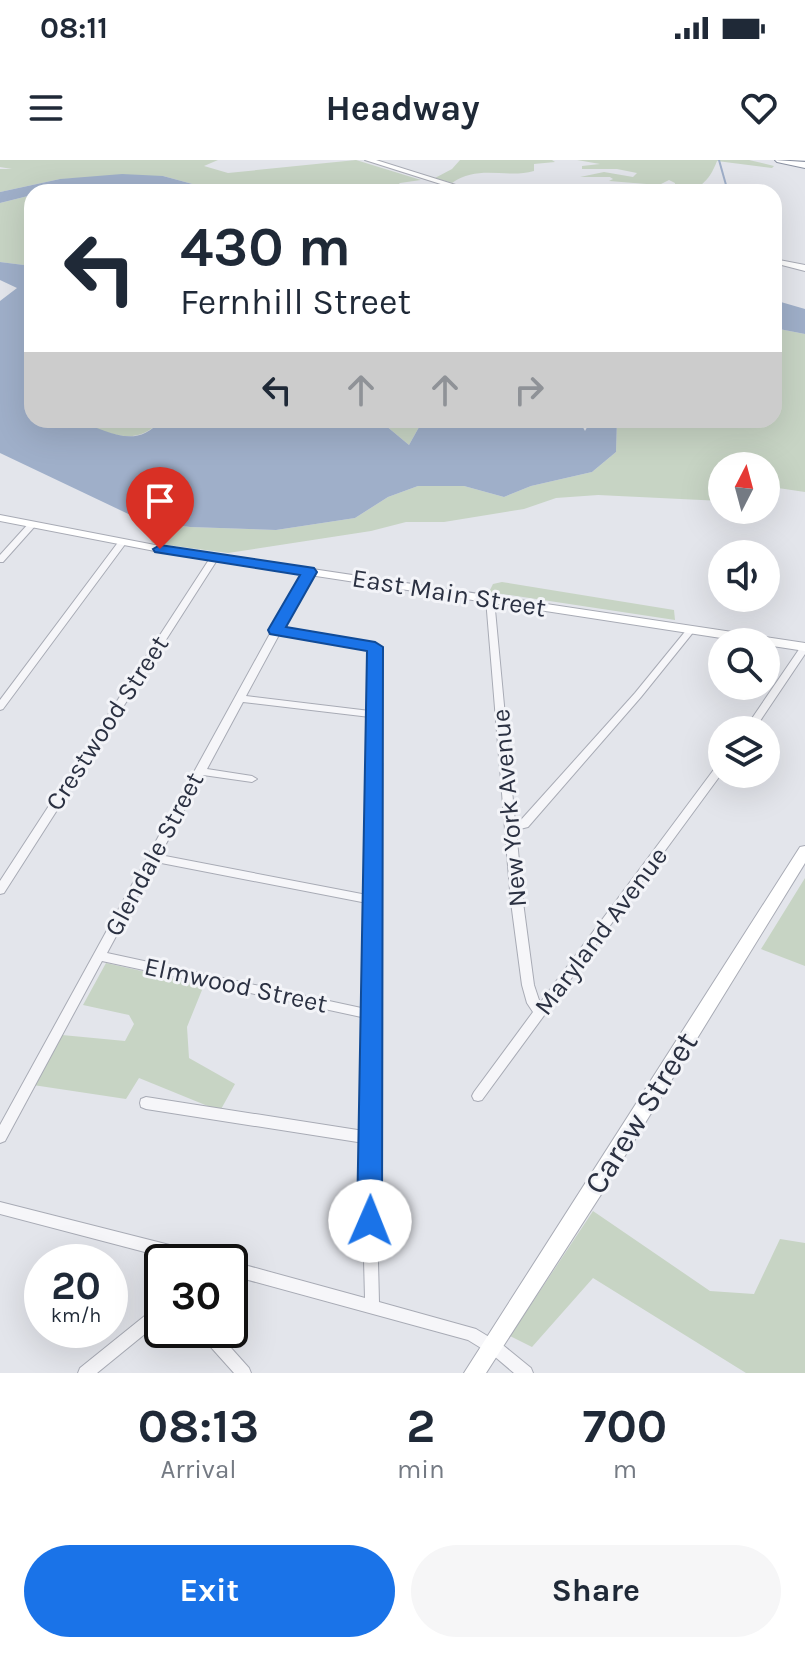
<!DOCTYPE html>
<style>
body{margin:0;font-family:Karla,sans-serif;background:#f6f6f7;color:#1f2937;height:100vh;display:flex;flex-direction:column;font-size:30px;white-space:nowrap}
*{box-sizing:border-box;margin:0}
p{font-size:26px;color:#747a83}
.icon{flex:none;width:44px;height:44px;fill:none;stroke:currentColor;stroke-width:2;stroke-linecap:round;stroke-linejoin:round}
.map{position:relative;height:1213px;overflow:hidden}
.side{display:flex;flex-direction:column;background:#fff;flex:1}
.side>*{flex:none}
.hud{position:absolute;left:24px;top:24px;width:758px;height:244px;border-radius:24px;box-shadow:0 8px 32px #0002;background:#fff;color:#1f2937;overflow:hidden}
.needle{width:52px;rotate:6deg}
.buttons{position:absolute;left:708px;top:292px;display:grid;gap:16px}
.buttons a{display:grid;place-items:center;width:72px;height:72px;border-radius:50%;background:#fff;box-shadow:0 8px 32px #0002;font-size:40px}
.speed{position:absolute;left:24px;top:1084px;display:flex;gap:16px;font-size:40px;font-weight:700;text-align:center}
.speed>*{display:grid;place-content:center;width:104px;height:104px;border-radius:50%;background:#fff;box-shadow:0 8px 32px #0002;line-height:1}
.speed small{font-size:20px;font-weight:400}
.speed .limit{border:4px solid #111;border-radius:12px;background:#fff;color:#111}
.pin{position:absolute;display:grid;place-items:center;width:68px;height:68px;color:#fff;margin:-82px -34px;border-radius:50% 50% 50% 0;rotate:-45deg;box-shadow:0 0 8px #0007}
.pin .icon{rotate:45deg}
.me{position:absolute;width:88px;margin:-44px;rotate:1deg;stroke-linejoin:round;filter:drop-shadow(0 0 6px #0008)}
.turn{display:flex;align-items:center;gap:28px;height:168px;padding:0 24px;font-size:36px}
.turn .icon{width:104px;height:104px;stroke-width:2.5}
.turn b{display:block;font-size:56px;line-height:68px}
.lanes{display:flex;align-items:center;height:76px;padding:0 24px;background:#0003;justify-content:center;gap:40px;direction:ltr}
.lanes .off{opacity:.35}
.eta{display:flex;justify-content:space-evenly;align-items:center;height:136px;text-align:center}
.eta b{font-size:48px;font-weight:700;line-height:56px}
.primary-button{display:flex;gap:16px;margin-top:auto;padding:16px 24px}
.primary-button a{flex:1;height:92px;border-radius:48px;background:#1a73e8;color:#fff;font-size:32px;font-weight:700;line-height:92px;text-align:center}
.primary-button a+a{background:#f6f6f7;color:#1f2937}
.status{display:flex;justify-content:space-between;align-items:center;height:56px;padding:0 40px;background:#fff;direction:ltr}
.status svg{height:22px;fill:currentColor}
header{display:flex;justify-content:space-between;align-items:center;height:104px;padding:0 24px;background:#fff;font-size:36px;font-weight:700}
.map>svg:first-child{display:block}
.green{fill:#c7d4c4}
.water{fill:#9fafc9}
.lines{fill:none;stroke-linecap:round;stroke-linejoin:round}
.stream{stroke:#9fafc9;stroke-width:2}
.street-casing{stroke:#a8abb5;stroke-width:2}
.secondary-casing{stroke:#a8abb5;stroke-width:2}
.highway-casing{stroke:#8a91a1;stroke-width:2}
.street{fill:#f6f6f9;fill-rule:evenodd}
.secondary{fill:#fff;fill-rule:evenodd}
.highway{fill:#fff;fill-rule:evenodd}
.route{fill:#1a73e8;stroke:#114b97;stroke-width:2}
.labels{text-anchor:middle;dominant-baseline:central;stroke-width:6;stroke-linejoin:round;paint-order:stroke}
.street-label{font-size:26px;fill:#2b3142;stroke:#f3f4f8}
.near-street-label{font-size:32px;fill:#2b3142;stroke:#f3f4f8}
</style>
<div class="status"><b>08:11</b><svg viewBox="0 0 49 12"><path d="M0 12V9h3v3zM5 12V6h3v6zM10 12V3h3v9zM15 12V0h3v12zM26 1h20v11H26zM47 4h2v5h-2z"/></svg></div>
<header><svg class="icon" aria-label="menu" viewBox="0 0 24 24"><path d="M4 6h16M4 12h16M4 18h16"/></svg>Headway<svg class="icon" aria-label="heart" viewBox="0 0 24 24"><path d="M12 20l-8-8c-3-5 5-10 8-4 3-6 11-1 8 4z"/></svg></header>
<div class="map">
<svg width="805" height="1213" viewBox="0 0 805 1213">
<rect width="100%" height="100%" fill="#e3e5eb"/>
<!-- green -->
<path class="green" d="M0 0H218L204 6 228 13 356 0 421 20 400 23 393 29 333 32 330 26H295L274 32H222L163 16 60 19 0 32V9H12L0 7Z
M460 0H552L555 2 534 4V11C506 19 479 4 452 23L435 18 452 9Z
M577 0H749L774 6 772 8 717 1C709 22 698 32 675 32V23L669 20 659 25 609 21 613 19 610 17H580L604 12 633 17 637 13 617 9H582V6L600 4Z
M32 35V106L0 102V43Z
M774 168 805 174V332L778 328 766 331V306H722V341L598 335 556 338 524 349 444 362H406L371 371 228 393 152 383 141 360 190 367 276 370 355 358 388 337 418 326H464L504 337 531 326 592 312 616 292 617 260H774Z
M73 260H161C135 290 105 271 73 260Z
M379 260H423L409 285Z
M502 422 674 450 675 460 489 432 493 424Z
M805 718V806L761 789Z
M106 803 204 825 187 867 189 898 235 924 220 951 139 918 126 939 33 925 62 875 125 881 134 864 129 855 83 845Z
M593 1051 710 1131 754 1134 780 1079 805 1083V1213H746L593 1118 532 1187 510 1176Z"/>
<!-- water -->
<path class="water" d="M122 14 163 16 222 32H145L139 26H84L32 32V35L0 43V32L60 19Z
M0 102 32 106V229L29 230 32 235V260C46 260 63 258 76 261 109 270 135 291 161 260H379L409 285 423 260H579L585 271 591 260H617L616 292 592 312 531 326 504 337 464 326H418L388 337 355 358 276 370 190 367 141 360 0 293V141L17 128 0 120Z
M774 140 805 149V174L774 168Z"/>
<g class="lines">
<!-- stream -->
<path class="stream" d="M719 0 728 32"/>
<defs>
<path id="street" d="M29 363H35L36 365 3 402H0V395Z
M119 381H122L126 383 3 549 0 550V540Z
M212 395H215L219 397 4 733 0 734V721Z
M309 409 313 412 283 468 375 484 380 487 379 553 381 555 379 557 377 1061 379 1142 476 1169 504 1186 531 1208 533 1213H514L494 1196 468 1180 230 1115V1102H228L230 1101 365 1138 363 1061 364 983 146 949 141 947 140 943 141 939 146 937 364 971 366 858 102 801 5 981 0 983V965L272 470 305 412ZM280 473 370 489V551L246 536ZM243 542 370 557 367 735 160 695 203 615 252 622 257 619 252 616 207 609ZM156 702 367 743 366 849 107 793Z
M490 436 494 439 515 662 520 661 635 533 688 468H694L695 470 641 537 528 667 516 670 523 742 534 825 540 843 718 604 722 603V613L482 940 478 941 474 940 472 936 474 932 533 852 527 843 522 825 511 742 486 439Z
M805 484V494L754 570H744L802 485Z
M0 1042 209 1095 214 1097 216 1102H183L0 1054Z
M162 1144V1160L97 1213H78L80 1208 157 1146Z
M198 1170H215L249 1208 251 1213H234L200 1175Z"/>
<path id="secondary" d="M365 0H376L478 32H466Z
M774 99 805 105V111L774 103Z
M0 355 160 386 805 483V491L766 485V482H747L160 392 0 361Z
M805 686V703L602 1033 486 1213H464L800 687Z"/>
<path id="highway" d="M775 0 805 2V8L777 2Z"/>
</defs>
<!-- street casing -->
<use href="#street" class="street-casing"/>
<!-- secondary casing -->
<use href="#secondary" class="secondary-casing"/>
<!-- highway casing -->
<use href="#highway" class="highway-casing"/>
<!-- street -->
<use href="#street" class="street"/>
<!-- secondary -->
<use href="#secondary" class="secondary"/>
<!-- highway -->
<use href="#highway" class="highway"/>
</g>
<!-- route -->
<path class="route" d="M160 385 314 408 317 412 286 467 375 482 383 487 382 1061 379 1069 370 1072 361 1069 357 1061 367 491 270 474 268 470 300 415 155 392 153 389Z"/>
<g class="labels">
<!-- street labels -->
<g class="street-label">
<text transform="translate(449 433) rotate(9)">East Main Street</text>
<text transform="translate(107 563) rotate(-57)">Crestwood Street</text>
<text transform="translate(509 648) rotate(-95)">New York Avenue</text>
<text transform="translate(154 694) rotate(-62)">Glendale Street</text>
<text transform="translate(601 771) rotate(-53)">Maryland Avenue</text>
<text transform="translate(236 825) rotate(12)">Elmwood Street</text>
</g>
<!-- near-street labels -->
<g class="near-street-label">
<text transform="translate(641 953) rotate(-58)">Carew Street</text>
</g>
</g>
</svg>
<div class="buttons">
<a><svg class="needle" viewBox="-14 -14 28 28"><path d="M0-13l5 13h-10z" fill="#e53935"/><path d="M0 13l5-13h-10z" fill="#747a83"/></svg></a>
<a><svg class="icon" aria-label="sound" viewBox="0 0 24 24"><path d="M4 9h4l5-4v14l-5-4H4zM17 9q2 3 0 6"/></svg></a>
<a><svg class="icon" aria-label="search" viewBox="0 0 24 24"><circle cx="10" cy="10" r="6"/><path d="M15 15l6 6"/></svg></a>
<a><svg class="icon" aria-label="layers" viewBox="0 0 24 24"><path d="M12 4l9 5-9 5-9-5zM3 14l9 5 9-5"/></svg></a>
</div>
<div class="speed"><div>20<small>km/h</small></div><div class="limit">30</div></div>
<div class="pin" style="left:160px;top:389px;background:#d93025"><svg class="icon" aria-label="arrive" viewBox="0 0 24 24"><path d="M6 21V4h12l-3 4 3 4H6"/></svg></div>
<svg class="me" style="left:370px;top:1061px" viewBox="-20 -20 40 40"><circle r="19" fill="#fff"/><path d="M0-13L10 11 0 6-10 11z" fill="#1a73e8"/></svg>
<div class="hud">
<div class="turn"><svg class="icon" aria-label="left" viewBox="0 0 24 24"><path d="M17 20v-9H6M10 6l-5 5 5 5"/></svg><div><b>430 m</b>Fernhill Street</div></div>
<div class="lanes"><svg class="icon" aria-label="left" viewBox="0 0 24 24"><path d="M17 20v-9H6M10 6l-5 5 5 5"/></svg><svg class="icon off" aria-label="ahead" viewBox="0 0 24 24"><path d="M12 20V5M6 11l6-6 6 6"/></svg><svg class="icon off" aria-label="ahead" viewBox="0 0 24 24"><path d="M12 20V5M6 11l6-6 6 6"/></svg><svg class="icon off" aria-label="right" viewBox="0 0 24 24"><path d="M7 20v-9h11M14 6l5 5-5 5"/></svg></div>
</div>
</div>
<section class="side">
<div class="eta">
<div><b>08:13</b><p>Arrival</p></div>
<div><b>2</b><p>min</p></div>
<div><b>700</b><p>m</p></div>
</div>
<div class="primary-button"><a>Exit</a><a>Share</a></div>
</section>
